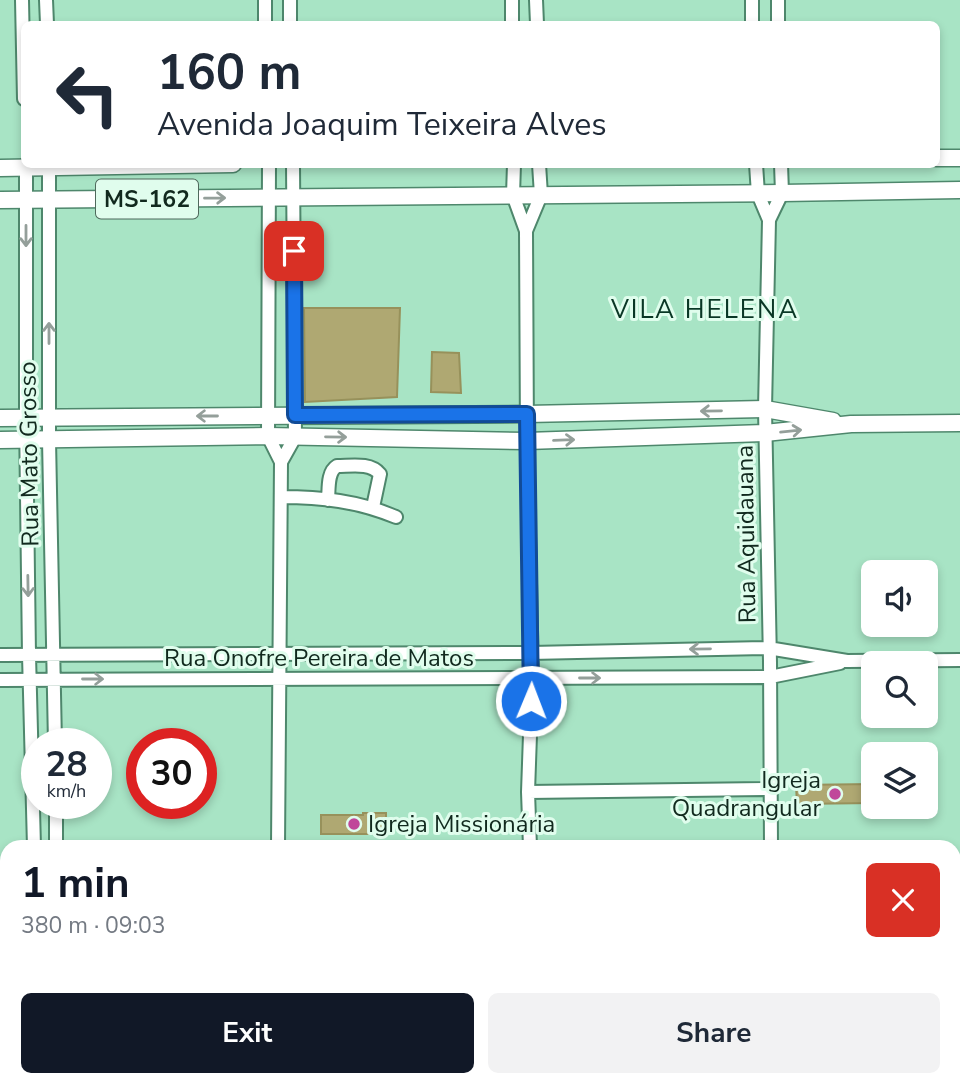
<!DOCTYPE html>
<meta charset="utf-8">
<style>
body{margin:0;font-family:"Nunito Sans",sans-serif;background:#f2f2f3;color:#1f2937;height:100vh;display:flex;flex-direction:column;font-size:26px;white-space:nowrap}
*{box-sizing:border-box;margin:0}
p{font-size:23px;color:#747a83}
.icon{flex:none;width:38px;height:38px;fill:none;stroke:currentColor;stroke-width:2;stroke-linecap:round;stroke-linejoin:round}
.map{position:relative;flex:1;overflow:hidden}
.drawer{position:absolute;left:0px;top:840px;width:961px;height:247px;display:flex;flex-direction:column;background:#fff;border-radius:21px 21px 0 0;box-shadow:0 4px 10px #0003}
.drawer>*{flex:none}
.hud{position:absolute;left:21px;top:21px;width:919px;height:147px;border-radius:10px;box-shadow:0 4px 10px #0003;background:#fff;color:#1f2937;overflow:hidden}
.tools{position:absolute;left:861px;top:560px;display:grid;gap:14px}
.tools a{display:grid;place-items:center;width:77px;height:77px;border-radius:10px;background:#fff;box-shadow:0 4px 10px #0003;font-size:35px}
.speed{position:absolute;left:21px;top:728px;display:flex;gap:14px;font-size:35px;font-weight:700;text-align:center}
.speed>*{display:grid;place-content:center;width:91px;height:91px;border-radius:50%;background:#fff;box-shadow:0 4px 10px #0003;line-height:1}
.speed small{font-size:18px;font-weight:400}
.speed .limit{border:10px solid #d22;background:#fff;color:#111}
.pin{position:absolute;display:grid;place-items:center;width:60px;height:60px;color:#fff;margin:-30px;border-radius:14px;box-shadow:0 4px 10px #0006}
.me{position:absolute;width:77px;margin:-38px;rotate:1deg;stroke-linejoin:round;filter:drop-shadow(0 0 5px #0008)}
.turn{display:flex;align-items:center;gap:24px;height:147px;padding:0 21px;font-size:32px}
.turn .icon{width:91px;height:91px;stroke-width:2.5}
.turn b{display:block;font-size:49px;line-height:60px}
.round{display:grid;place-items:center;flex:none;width:74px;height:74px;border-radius:10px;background:#f2f2f3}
.overview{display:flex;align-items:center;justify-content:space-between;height:119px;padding:0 21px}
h1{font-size:42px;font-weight:700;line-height:52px;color:#111827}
.action{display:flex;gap:14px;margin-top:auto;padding:14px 21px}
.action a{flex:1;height:80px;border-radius:10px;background:#111827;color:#fff;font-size:28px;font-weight:700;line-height:80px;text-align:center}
.action a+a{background:#f2f2f3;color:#1f2937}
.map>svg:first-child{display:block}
.building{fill:#afa872;stroke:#97915b;stroke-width:2}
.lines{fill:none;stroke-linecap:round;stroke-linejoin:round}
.minor-casing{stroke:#4e876c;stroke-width:16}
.major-casing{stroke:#4e876c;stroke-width:19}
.minor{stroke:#fff;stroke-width:12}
.major{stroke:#fff;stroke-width:16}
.oneway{stroke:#949f9a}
.route-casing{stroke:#114b97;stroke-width:18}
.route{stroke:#1a73e8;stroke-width:12}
.poi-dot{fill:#c0479a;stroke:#e0fded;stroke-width:2.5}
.labels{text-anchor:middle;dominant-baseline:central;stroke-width:6;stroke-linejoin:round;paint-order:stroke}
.shield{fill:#e0fded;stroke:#4f695c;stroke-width:2}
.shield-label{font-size:23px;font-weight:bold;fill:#11291e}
.street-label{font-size:24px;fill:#11291e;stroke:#e0fded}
.poi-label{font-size:24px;fill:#11291e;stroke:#e0fded;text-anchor:end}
.neighbourhood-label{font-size:26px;letter-spacing:2px;fill:#093725;stroke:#e0fded}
</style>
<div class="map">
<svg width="960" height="1086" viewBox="0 0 960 1086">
<rect width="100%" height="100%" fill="#a8e4c5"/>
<!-- building -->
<path class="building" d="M304 308H400L397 397 305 402Z
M432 352 459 353 461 393 431 392Z
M873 784V803L797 804 796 785Z
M363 813H386V834H321V815H363Z"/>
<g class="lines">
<defs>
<path id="minor" d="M22 0 24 99
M46 0 47 24
M265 0V24
M290 0V24
M512 0V24
M536 0 537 24
M752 0V24
M778 0V24
M26 164V417L29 655 34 847
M49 164V440L55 744
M269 164 268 436 281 462 278 847
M514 164 513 195 526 231 527 441 532 678 528 792 530 847
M756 164 758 194 769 220 765 409 770 662 771 847
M769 220 782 193 781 164
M526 231 541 195 539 164
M281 462 295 437 293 164
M281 497C321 497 358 501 396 517
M328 500C329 489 327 472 337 466 351 466 370 462 380 474L373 507
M0 655 531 653 768 648 847 661 960 660
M0 680 770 677 840 663
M528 792 771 789
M56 803V847
M0 898H7
M954 902H960
M0 921H7
M38 1080V1086
M59 1080V1086
M285 1080V1086
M533 1080V1086
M776 1080V1086"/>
<path id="major" d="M936 158H960
M0 168 233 164
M0 200 782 193 960 190
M0 418 527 414 765 409 833 421
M0 440 268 436 527 441 765 433 851 424 960 423"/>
</defs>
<!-- minor casing -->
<use href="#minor" class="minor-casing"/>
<!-- major casing -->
<use href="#major" class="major-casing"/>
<!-- minor -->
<use href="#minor" class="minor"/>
<!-- major -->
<use href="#major" class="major"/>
</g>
<!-- one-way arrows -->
<defs><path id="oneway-shaft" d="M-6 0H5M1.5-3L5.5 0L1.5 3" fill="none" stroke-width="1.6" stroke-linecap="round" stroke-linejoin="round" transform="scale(1.75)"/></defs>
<g class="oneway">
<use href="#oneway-shaft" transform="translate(215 198) rotate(-1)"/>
<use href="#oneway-shaft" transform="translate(26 236) rotate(90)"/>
<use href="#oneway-shaft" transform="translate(49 333) rotate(-90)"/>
<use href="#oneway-shaft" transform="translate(711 411) rotate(179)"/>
<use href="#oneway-shaft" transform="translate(207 416) rotate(180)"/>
<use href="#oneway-shaft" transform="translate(791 431) rotate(-6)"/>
<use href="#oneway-shaft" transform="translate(336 437) rotate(1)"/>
<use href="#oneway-shaft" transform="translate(564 440) rotate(-2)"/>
<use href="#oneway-shaft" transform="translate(28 586) rotate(89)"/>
<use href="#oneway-shaft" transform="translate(700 649) rotate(179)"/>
<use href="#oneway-shaft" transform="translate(590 678)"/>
<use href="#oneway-shaft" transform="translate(93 679)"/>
</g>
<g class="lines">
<defs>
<path id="route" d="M294 251 295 415 527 414 531 701"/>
</defs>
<!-- route casing -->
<use href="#route" class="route-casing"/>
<!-- route -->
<use href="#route" class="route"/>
</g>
<!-- markers -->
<g class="poi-dot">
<circle cx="835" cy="794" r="7"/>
<circle cx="354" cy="824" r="7"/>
</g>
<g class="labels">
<!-- shield labels -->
<rect class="shield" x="96" y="179.5" width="102" height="39" rx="5"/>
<g class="shield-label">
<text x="147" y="199">MS-162</text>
</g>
<!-- street labels -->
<g class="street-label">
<text transform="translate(29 454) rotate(-91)">Rua Mato Grosso</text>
<text transform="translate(746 534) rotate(-91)">Rua Aquidauana</text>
<text x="319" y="658">Rua Onofre Pereira de Matos</text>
</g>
<!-- poi labels -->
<g class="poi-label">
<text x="821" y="780">Igreja<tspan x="821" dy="28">Quadrangular</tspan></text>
<text x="368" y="824" text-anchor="start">Igreja Missionária</text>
</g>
<!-- neighbourhood labels -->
<g class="neighbourhood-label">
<text x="705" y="309">VILA HELENA</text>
</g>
</g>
</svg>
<div class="tools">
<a><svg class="icon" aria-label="sound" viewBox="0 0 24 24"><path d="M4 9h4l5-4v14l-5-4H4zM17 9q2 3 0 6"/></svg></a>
<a><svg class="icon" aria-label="search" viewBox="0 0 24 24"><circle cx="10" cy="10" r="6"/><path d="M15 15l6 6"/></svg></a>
<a><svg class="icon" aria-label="layers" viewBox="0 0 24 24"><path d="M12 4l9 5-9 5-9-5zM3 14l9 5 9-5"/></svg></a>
</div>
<div class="speed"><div>28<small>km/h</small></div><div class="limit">30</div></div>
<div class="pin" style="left:294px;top:251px;background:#d93025"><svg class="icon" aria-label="arrive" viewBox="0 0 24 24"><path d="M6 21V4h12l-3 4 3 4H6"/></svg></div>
<svg class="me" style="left:531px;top:701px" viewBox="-20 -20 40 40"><circle r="17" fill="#1a73e8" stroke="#fff" stroke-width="3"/><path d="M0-11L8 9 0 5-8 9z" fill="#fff"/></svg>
<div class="hud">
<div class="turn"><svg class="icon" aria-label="left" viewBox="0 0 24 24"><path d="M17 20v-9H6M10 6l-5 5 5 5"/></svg><div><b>160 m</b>Avenida Joaquim Teixeira Alves</div></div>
</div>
<section class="drawer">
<div class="overview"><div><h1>1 min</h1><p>380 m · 09:03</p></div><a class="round" style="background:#d93025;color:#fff"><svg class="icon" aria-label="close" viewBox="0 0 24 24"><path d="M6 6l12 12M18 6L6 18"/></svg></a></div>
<div class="action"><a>Exit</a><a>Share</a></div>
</section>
</div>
